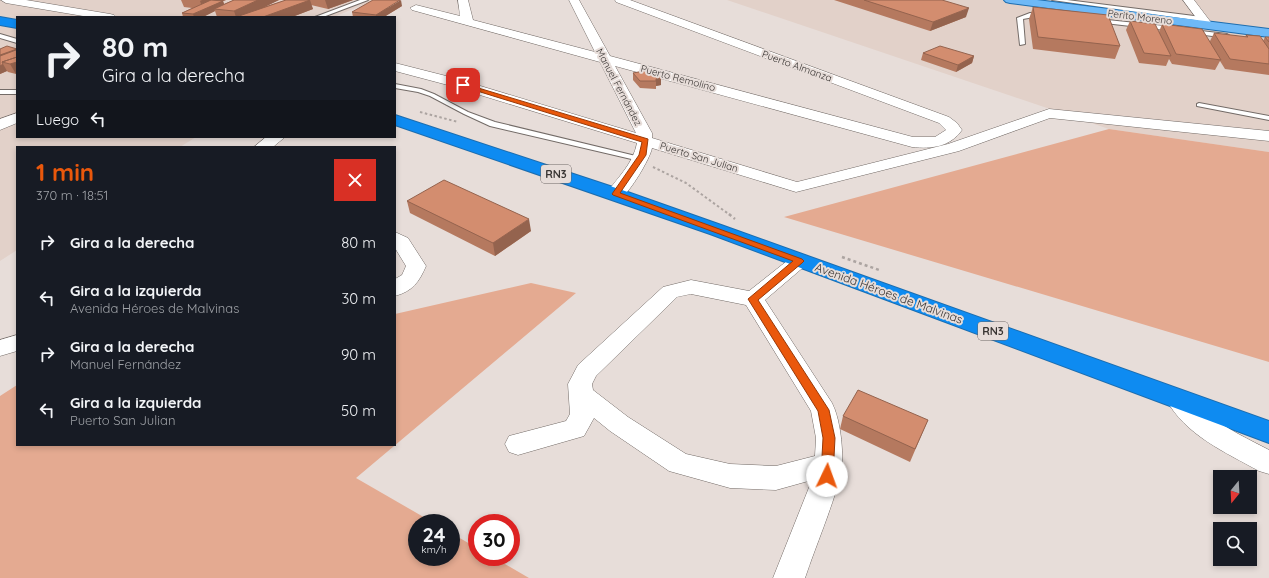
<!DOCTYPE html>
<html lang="es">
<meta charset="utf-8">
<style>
body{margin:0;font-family:Quicksand,sans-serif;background:#242831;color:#f1f3f6;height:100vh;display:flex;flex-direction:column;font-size:15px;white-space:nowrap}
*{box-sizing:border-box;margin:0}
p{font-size:13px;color:#9ea1a6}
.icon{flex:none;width:22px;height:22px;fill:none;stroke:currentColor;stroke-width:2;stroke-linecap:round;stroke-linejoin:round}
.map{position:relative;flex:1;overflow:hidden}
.details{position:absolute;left:16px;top:146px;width:380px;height:300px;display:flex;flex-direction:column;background:#171b24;border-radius:0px;box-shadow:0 2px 6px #0003}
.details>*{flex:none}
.banner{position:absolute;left:16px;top:16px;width:380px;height:122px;border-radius:0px;box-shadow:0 2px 6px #0003;background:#171b24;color:#f1f3f6;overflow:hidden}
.needle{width:26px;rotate:198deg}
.controls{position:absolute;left:1213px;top:470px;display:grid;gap:8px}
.controls a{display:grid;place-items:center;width:44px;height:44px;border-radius:0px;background:#171b24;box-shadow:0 2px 6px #0003;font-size:20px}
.speed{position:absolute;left:408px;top:514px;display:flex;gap:8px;font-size:20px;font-weight:700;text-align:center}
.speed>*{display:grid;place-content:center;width:52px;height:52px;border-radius:50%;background:#171b24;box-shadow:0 2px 6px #0003;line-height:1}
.speed small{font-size:10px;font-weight:400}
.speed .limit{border:6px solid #d22;background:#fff;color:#111}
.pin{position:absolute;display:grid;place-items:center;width:34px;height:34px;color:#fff;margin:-17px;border-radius:8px;box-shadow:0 2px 6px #0006}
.me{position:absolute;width:44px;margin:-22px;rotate:3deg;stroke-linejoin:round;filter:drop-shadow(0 0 3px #0008)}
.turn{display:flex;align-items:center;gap:14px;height:84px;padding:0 20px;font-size:18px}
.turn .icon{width:52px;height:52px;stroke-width:2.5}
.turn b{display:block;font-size:28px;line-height:34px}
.then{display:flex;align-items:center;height:38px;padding:0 20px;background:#0003;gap:8px;font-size:15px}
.round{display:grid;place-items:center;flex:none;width:42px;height:42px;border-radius:0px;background:#242831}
.overview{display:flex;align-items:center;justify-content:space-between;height:68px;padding:0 20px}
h1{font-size:24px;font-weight:700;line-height:30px;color:#ea580c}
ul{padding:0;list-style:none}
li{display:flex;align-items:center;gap:12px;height:56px;padding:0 20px}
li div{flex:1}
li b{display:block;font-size:15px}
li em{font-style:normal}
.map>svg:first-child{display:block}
.built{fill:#e2d1c9}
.green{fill:#e4aa91}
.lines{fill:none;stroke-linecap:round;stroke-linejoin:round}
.lane-casing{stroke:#736b67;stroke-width:2}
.street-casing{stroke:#736b67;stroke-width:1}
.primary-casing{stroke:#1d6dae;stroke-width:2}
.highway-casing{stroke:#1d6dae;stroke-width:2}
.path-far1{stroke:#aca4a1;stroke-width:2;stroke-dasharray:2.5 2.5;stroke-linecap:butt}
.path{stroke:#aca4a1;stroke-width:2.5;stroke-dasharray:3 3;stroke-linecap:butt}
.lane{fill:#fff;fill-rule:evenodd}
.street{fill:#fff;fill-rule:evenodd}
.primary{fill:#6eb9f7;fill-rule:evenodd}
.highway{fill:#0e8bf1;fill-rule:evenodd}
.wall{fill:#b5795f}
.shaded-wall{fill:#94634e}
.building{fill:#d38d6f;stroke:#94634e}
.route{fill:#ea580c;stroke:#983908}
.labels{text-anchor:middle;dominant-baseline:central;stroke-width:4;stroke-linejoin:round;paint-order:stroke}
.far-street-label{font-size:10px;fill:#393533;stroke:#e7ddd9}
.shield{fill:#e7ddd9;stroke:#6d6765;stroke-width:1}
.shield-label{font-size:11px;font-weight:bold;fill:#393533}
.street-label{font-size:12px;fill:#393533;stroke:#e7ddd9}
</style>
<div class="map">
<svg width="1269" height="578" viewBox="0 0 1269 578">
<rect width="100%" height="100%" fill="#e7ddd9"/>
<!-- built -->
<path class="built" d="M0 0H374L334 17H17V137H196L180 147H17V250L0 261Z
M727 0H1269V152L1109 129Z"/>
<!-- green -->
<path class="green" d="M1109 129 1269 152V362L784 217Z
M531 283 576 293 356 478 434 523H417V557H451V533L477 548V557H493L529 578H0V396L17 385V445H395V314Z"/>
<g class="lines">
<defs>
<path id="lane" d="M360 0H368L323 17H315Z
M1052 0H1067L1202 17 1205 19 1202 21Z
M1030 13H1042L1045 15 1023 19 1025 44 1020 45 1017 18Z
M1098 19 1174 27 1177 29 1174 31 1096 22V20Z
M1192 30 1227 34 1230 36 1227 38 1190 33V31Z
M0 34 17 39V43L0 38Z
M395 84 421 89 434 94 468 112 495 122 640 157 644 159 640 161 490 126 464 114 430 96 418 92 395 88Z
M0 90H17V94H0Z
M1199 103 1269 116V120L1197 106V104Z"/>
<path id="street" d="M1 0H26L110 14 114 15 116 17H89L6 3Z
M458 0H468L473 20 595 52 569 0H579L610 56 913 137H935L946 130 939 123 616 2 615 0H630L949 117 957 123 962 130C950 147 932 149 912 147L615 66 652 133V138L797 182 948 144 1049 109 1269 131V141L1050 118 959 151 796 192 652 148C650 159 630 192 621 198 618 200 613 199 609 198L606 194C618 177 633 164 637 143L444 84 395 71V63L454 78 636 133 600 62 412 10 410 8 416 5 460 16Z
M1183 0H1194L1213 25 1211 27H1203Z
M17 113V123L0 130V119Z
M266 137H285L273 147H254Z
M395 232 408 238 426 266C419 282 413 291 395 296V279L402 275 406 266 395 248Z
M799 255 806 257 809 261 806 265 765 300 832 403C841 420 845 459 840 477 831 511 816 545 805 578H773L812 480 776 490 730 488 669 471 610 431 594 418 584 436 518 455 509 452 505 444 509 436 566 421 570 414 568 384 578 365 663 287 691 280 749 291 792 257ZM691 294 746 305 811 411 816 438 815 456 776 466 730 464 686 454 628 417 593 390 592 384 596 376 677 297Z
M17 335V351L0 356V340Z
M1178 390C1194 395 1199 408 1211 417 1229 430 1250 440 1269 450V474L1259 471C1225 452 1185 435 1166 399L1169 392Z"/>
<path id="primary" d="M1004 0H1037L1269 29V37L1010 3 1006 2Z"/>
<path id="highway" d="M0 17 17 20V28L0 25Z
M395 115 622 190 724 226 1269 421V443L710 234 395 125Z"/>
</defs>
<!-- lane casing -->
<use href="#lane" class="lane-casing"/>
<!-- street casing -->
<use href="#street" class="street-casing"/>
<!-- primary casing -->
<use href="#primary" class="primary-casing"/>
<!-- highway casing -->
<use href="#highway" class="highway-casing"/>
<!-- path-far1 -->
<path class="path-far1" d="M420 112 458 122
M653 167 686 183 730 215"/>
<!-- path -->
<path class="path" d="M729 214 735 219
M842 257 879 270"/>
<!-- lane -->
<use href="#lane" class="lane"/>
<!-- street -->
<use href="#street" class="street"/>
<!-- primary -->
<use href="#primary" class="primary"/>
<!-- highway -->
<use href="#highway" class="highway"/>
</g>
<!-- wall -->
<path class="wall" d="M181 0H226L223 1 224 4 234 0H279L264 7 286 0H353L328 9 311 5 313 9 292 17H217L215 11 203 17H183L182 13 192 8 184 7Z
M834 0H942L966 17 930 31Z
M402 6 384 17H353L352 12Z
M1033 7 1120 46 1115 59 1033 49 1029 19Z
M1130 21 1159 32 1162 24 1210 41 1214 33 1245 37 1246 35 1263 41 1265 37H1269V75L1225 69 1220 61 1215 70 1172 64 1169 59 1166 66 1139 63 1126 30Z
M0 49H17V74H16L8 72 7 71 0 74Z
M923 53 974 56 972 63 956 72 921 60Z
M655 69 661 85 656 86V89L640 88 633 80V73Z
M407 201 531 231 495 256 410 213Z
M843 416 928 420 910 462 840 429Z"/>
<!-- shaded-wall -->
<path class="shaded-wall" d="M202 0H226L223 1 225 7 214 9 215 11 203 17H194L193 14 203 10 200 1Z
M258 0H279L244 17H236L234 11Z
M310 0 313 9 292 17H263Z
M325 0H353L328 9Z
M401 0 402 6 384 17H376V15Z
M969 8 966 17 930 31 933 22Z
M17 49V57L0 63V55Z
M974 56 972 63 956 72 958 65Z
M16 62 17 74H16L10 64Z
M3 64 7 71 0 74V66Z
M661 78V85L656 86V79Z
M529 219 531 231 495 256 493 243Z"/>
<!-- building -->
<path class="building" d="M211 0 223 1 193 14 182 13Z
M234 0H258L234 11 214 9Z
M286 0H310L263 17H236Z
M373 0H400L376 15 352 12Z
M864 0H942L969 8 933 22Z
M1033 7 1108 15 1120 46 1038 37Z
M1130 21 1155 24 1171 56 1144 53Z
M1162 24 1202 29 1221 60 1176 54Z
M1214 33 1248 37 1246 35 1260 36 1269 49V64L1230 59Z
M1265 37H1269V42Z
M7 46 17 49 0 55V49Z
M940 46 974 56 958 65 923 53Z
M16 50H17V57L2 62 3 64 0 66V56Z
M17 57V62L10 64 2 62Z
M655 69 661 78 656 79V81H640L633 73Z
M444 180 529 219 493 243 407 201Z
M858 390 928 420 915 449 843 416Z"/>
<!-- route -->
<path class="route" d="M461 84H465L648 139 646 155 620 193 802 259 804 261 802 263 758 300 829 410 835 438 833 476 831 480 827 481 823 480 821 476 823 438 818 411 748 299 793 261 613 195 612 194 639 155 642 142 461 86Z"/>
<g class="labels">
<!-- far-street labels -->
<g class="far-street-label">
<text transform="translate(1140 17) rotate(7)">Perito Moreno</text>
<text transform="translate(797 66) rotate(20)">Puerto Almanza</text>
<text transform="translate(678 78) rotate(15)">Puerto Remolino</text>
<text transform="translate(619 87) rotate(62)">Manuel Fernández</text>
<text transform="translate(699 157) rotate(17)">Puerto San Julian</text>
</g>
<!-- shield labels -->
<g class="shield">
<rect x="541" y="165" width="30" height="18" rx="3"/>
<rect x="978" y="322" width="30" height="18" rx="3"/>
</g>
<g class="shield-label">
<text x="556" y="174">RN3</text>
<text x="993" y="331">RN3</text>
</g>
<!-- street labels -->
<g class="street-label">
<text transform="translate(889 293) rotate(20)">Avenida Héroes de Malvinas</text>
</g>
</g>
</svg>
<div class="controls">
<a><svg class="needle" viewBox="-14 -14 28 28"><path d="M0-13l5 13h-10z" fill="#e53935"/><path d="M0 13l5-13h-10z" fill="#9ea1a6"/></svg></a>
<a><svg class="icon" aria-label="search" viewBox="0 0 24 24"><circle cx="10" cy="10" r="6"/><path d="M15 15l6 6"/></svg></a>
</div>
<div class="speed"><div>24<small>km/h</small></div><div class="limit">30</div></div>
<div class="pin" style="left:463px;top:85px;background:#d93025"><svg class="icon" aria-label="arrive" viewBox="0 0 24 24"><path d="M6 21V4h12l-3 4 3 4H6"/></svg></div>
<svg class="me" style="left:827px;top:476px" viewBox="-20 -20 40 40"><circle r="19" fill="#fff"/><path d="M0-13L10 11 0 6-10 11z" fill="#ea580c"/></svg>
<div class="banner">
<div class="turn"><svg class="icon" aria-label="right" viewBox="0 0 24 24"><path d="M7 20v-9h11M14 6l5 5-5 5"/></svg><div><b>80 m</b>Gira a la derecha</div></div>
<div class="then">Luego<svg class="icon" aria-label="left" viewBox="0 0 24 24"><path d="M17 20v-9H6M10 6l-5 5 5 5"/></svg></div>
</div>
<section class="details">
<div class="overview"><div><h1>1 min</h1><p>370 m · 18:51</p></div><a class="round" style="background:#d93025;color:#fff"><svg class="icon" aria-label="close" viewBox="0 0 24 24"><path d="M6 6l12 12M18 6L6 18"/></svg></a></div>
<ul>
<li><svg class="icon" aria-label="right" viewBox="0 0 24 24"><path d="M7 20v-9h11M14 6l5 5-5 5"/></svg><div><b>Gira a la derecha</b></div><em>80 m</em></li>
<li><svg class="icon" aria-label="left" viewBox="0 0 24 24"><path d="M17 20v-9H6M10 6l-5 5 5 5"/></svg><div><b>Gira a la izquierda</b><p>Avenida Héroes de Malvinas</p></div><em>30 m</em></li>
<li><svg class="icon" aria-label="right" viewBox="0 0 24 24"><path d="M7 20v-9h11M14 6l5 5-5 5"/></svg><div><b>Gira a la derecha</b><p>Manuel Fernández</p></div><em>90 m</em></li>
<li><svg class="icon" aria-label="left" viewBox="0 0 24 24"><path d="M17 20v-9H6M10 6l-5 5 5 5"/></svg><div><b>Gira a la izquierda</b><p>Puerto San Julian</p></div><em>50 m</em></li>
</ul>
</section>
</div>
